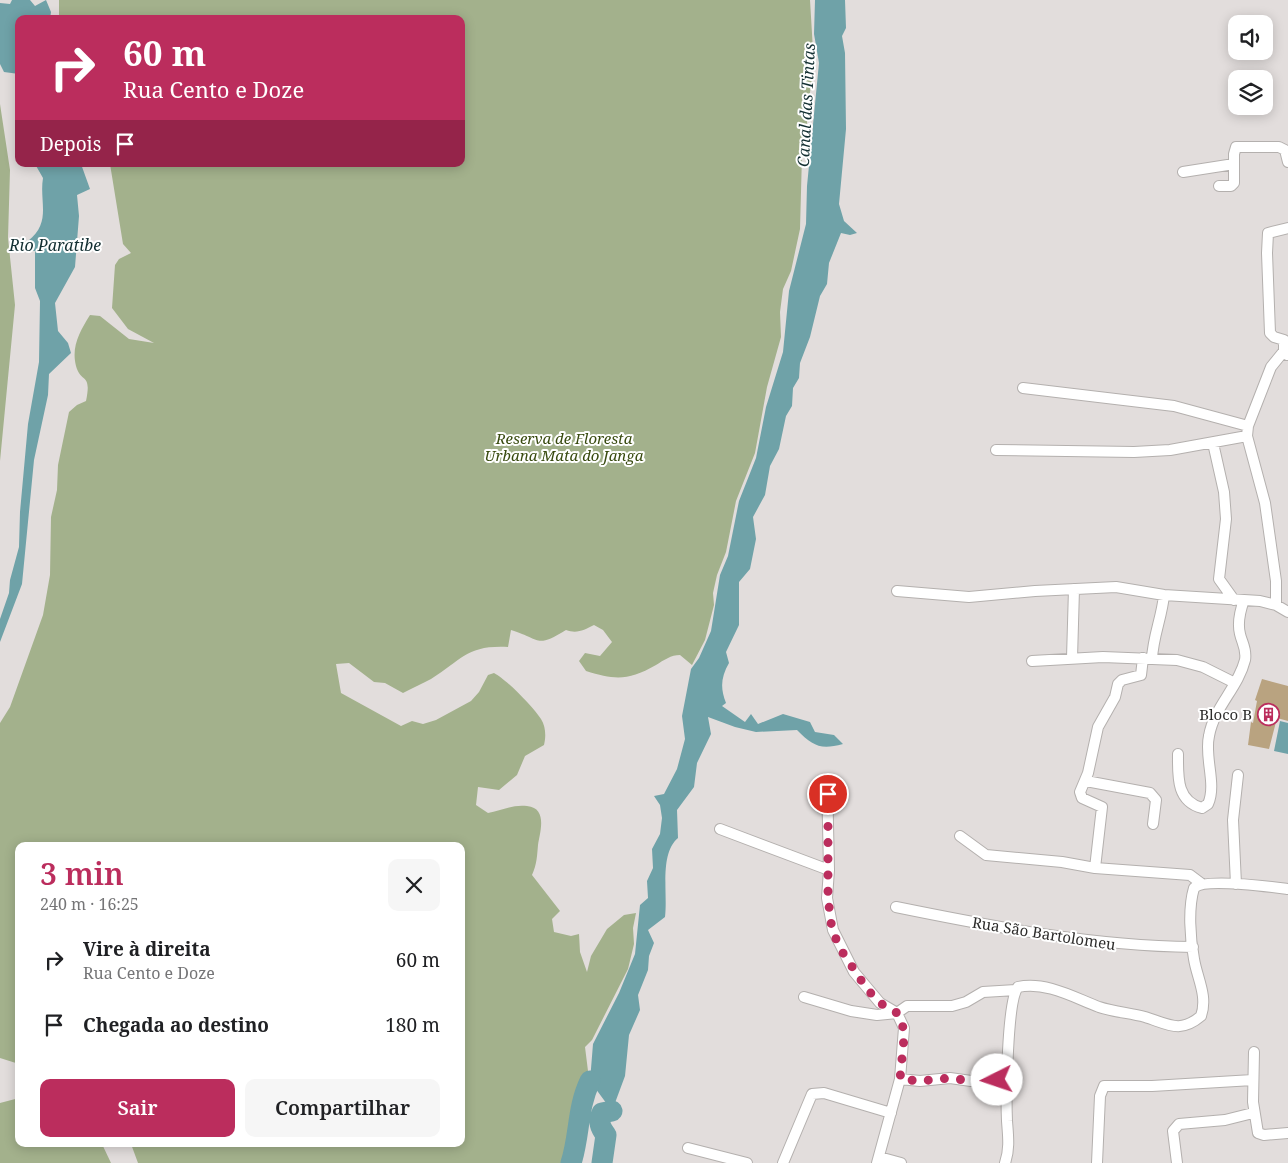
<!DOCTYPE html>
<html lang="pt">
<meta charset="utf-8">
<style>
body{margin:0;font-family:"Noto Serif",serif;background:#f6f6f6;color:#202124;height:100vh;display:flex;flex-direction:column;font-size:19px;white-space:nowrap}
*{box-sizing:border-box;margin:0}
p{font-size:16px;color:#757577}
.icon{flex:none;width:28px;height:28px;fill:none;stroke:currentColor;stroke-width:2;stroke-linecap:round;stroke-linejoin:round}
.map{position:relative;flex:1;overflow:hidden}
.sheet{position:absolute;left:15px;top:842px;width:450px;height:305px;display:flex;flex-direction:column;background:#fff;border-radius:10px;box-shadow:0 2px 12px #0003}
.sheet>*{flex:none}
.banner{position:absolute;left:15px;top:15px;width:450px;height:152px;border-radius:10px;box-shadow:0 2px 12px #0003;background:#bb2d5d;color:#fff;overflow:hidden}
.tools{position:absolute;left:1228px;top:15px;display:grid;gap:10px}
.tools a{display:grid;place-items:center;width:45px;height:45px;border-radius:10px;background:#fff;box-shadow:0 2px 12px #0003;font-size:25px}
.pin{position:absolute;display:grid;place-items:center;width:42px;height:42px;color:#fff;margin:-21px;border:2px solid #fff;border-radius:50%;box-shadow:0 1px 5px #0007}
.me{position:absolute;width:55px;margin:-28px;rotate:266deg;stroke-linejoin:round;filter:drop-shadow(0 0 4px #0008)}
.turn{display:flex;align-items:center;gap:18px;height:105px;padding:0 25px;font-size:22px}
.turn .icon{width:65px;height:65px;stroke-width:2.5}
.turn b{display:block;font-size:35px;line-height:42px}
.then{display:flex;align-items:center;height:48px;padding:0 25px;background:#0003;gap:10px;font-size:19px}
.round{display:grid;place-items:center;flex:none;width:52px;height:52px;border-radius:10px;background:#f6f6f6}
.headline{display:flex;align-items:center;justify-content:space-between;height:85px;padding:0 25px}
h1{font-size:30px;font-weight:600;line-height:38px;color:#bb2d5d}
.cta{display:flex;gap:10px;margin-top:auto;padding:10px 25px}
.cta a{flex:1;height:58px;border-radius:10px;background:#bb2d5d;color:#fff;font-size:20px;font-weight:600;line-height:58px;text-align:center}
.cta a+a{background:#f6f6f6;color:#202124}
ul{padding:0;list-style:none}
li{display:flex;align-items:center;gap:15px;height:65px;padding:0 25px}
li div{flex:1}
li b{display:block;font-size:19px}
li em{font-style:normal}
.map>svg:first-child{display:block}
.forest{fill:#a3b18c}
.water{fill:#6fa2a8}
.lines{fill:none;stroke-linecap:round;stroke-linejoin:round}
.river{stroke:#6fa2a8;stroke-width:21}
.building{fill:#b9a380}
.street-casing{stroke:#b4b0ae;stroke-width:12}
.street{stroke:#fff;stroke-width:10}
.route{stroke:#bb2d5d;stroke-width:9;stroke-dasharray:0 16.2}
.labels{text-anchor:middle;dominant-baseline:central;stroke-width:4;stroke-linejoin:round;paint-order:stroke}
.park-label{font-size:15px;font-style:italic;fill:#384a0f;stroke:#fff}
.poi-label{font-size:15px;fill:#2d2c2b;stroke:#fff;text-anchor:end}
.street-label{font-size:15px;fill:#2d2c2b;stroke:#fff}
.water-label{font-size:16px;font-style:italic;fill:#132f32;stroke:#fff}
</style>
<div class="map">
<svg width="1288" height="1163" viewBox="0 0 1288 1163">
<rect width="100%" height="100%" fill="#e2dddc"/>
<!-- forest -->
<path class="forest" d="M59 0H810L814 67 807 111V136L802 155 800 229 791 271 783 289 780 312 781 337 767 387 755 453 736 501 726 552 717 575 713 593 714 605 705 640 692 665 680 655C671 655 664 660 656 665 628 681 615 680 586 671L579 661 585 653 600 656 612 642 603 630 594 625C584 630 577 634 566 630 535 649 541 639 511 630L508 647C467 645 463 659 431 679 422 684 412 688 403 693L385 683 374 682 349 663 336 664 341 693 401 726 412 721 423 724 436 720 471 701 479 692 488 675 494 673C506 679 533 707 541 719 546 727 546 737 544 745L525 756 517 775 499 790 478 787 476 805 488 813C501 811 513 804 527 806 548 808 540 832 538 845 537 856 537 864 532 875L560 911 552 919 554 932 571 936 579 934 580 952 587 972 591 956 607 929 624 915 636 913 633 928 634 944 628 969 592 1040 585 1047 588 1071 587 1084 575 1112 572 1129 574 1146 565 1163H138L131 1144H461V846H19V1064L0 1058V723L10 707 43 615 50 575 51 517 57 490 58 465 69 412 77 405 86 401C92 372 81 384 76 366 71 347 80 331 90 315L100 316 129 339 154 343 128 329 112 308 115 265 119 259 131 253 123 244 110 164H461V19H59Z
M0 104 10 170 8 238 15 305 0 461Z
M19 1098V1144H102L111 1163H0V1103Z"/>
<!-- water -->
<path class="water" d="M12 0H30L35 6 46 0 51 12 50 19H19V74L4 72 0 64V3L10 4Z
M815 0H845L846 28 842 36 845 53 846 129 839 204 844 221 857 233 850 235 841 233 829 263 827 284 820 296 810 337 800 363 799 378 793 388 792 406 786 416 779 449 770 466 765 495 753 517 756 539 750 569 739 582V625L726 652 729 663C721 677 720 688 726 703L722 706 745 722 751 714 758 724 783 714 810 722 815 732 834 735 843 744C820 750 813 746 797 730L756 732 735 727 708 717 711 734 697 763 694 787 677 810 678 838C659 854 668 893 665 917L648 930 654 943 649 956 648 970 638 995 640 1010 629 1035 625 1076 612 1111 590 1081 593 1044 619 993 635 954 640 905 648 898 647 881 653 868 652 849 660 834 662 818 660 805 654 796 664 794 677 769 685 739 682 716 691 669 699 658 711 631 720 575 728 556 739 501 756 458 766 407 783 352 789 291 806 224 807 186 819 63 814 34Z
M35 164H81L90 189 77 195 79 216 75 267 55 303 58 331 68 343 71 353 49 374 48 395 34 460 22 584 0 642V619L9 593 10 580 19 547 20 512 28 424 39 362 40 301 35 288V251H31L28 241C52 222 39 202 43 178Z
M1280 721 1288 723V754L1274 751Z"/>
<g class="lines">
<!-- river -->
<path class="river" d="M571 1163C580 1135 577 1108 590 1081
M602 1163 606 1135C600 1127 598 1122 602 1113L612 1111"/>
</g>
<!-- building -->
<path class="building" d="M1262 679 1288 686V721L1277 718 1269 749 1248 745 1251 722 1253 723 1257 701 1255 700Z"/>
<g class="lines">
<defs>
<path id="street" d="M1183 172 1234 164
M1219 186H1231L1234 183V154L1236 147H1279L1285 150 1288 162
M1287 355 1284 351V340L1274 337 1270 333 1267 253 1268 233 1288 228
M1023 388 1174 406 1248 426
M1213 443 1224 492 1226 519 1219 579 1234 600
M996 450 1134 452 1170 450 1247 436
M897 591 969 597 1035 591 1116 587 1164 595 1260 601 1276 605 1288 612
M1276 605V581L1265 503 1247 436 1248 426 1271 367 1284 351
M1072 658 1074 589
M1152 659C1153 636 1162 617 1164 595
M1032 661 1103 657 1177 660 1203 667 1235 683
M1178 754C1178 776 1176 801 1202 808L1208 804C1217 784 1204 757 1209 736 1214 707 1238 688 1245 660 1247 649 1242 643 1240 634 1237 622 1240 611 1244 600
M827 779 829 870 827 898 833 930 854 972 880 1003 897 1013 904 1028 900 1079 877 1163
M1086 781 1150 793 1156 800 1153 824
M720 829 829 870
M960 836 986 855 1062 862 1095 868 1190 875 1202 884
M1095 868 1102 807 1082 798 1080 792 1088 773 1098 727 1115 697 1118 684 1122 680 1141 675 1143 658
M1236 884 1233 820 1238 775
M896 907C994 927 1093 946 1193 947
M804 997 851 1011 877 1015 897 1013 907 1006H952L966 1002 983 992 1016 990
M1254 1052 1253 1102 1258 1133 1264 1135 1288 1133
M900 1079 920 1081 950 1078 971 1081 986 1079 1008 1080
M688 1148 747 1163
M879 1157 901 1163
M783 1163 812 1094 824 1093 891 1113
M1005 1163C1010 1149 1008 1135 1007 1121 1006 1100 1007 1000 1018 987 1046 981 1075 998 1099 1007 1114 1012 1130 1013 1145 1017 1168 1024 1180 1034 1201 1016 1208 996 1197 978 1194 959 1190 938 1188 908 1194 888 1204 878 1272 887 1288 889
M1097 1163 1100 1096 1104 1086H1152L1253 1080
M1177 1163 1173 1131 1179 1124 1225 1120 1253 1113"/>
</defs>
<!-- street casing -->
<use href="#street" class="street-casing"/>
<!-- street -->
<use href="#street" class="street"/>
</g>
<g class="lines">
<!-- route -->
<path class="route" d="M828 794V898L832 930 841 950 867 989 880 1003 897 1013 902 1020 904 1038 900 1079 920 1081 950 1078 971 1081 997 1080"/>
</g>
<!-- icons -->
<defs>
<symbol id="building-ring" viewBox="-11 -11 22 22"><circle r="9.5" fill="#fff" stroke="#bb2d5d" stroke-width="1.5"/><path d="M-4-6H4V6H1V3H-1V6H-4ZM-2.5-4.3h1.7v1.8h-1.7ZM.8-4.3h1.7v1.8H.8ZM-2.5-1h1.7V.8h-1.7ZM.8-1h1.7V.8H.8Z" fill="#bb2d5d"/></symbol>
</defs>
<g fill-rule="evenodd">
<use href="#building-ring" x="1256" y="702" width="25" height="25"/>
</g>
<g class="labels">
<!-- park labels -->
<g class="park-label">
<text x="564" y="438">Reserva de Floresta<tspan x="564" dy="17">Urbana Mata do Janga</tspan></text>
</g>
<!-- poi labels -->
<g class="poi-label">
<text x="1252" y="714">Bloco B</text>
</g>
<!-- street labels -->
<g class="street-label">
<text transform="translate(1044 933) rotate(9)">Rua São Bartolomeu</text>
</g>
<!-- water labels -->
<g class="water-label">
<text transform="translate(806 105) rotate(-87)">Canal das Tintas</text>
<text x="55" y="245">Rio Paratibe</text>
</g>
</g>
</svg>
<div class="tools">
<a><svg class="icon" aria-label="sound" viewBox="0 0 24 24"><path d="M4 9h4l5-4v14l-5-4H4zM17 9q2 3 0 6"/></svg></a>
<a><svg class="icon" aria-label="layers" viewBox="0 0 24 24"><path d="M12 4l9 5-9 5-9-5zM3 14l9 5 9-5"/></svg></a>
</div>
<div class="pin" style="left:828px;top:794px;background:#d93025"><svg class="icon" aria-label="arrive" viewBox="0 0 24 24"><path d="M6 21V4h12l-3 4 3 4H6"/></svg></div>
<svg class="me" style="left:997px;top:1080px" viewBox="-20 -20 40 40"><circle r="19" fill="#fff"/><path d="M0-13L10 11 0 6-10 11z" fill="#bb2d5d"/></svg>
<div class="banner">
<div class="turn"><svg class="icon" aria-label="right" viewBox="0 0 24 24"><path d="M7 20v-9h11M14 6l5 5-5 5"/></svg><div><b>60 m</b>Rua Cento e Doze</div></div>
<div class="then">Depois<svg class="icon" aria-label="arrive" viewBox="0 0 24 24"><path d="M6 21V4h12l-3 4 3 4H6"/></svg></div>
</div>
<section class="sheet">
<div class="headline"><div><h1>3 min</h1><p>240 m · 16:25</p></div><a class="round"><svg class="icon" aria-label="close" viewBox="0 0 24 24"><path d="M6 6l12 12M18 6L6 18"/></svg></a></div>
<ul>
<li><svg class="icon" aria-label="right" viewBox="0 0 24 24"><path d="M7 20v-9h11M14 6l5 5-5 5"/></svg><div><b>Vire à direita</b><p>Rua Cento e Doze</p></div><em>60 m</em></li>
<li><svg class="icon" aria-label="arrive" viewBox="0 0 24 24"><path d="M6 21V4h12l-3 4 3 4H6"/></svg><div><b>Chegada ao destino</b></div><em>180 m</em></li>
</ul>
<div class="cta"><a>Sair</a><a>Compartilhar</a></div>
</section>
</div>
